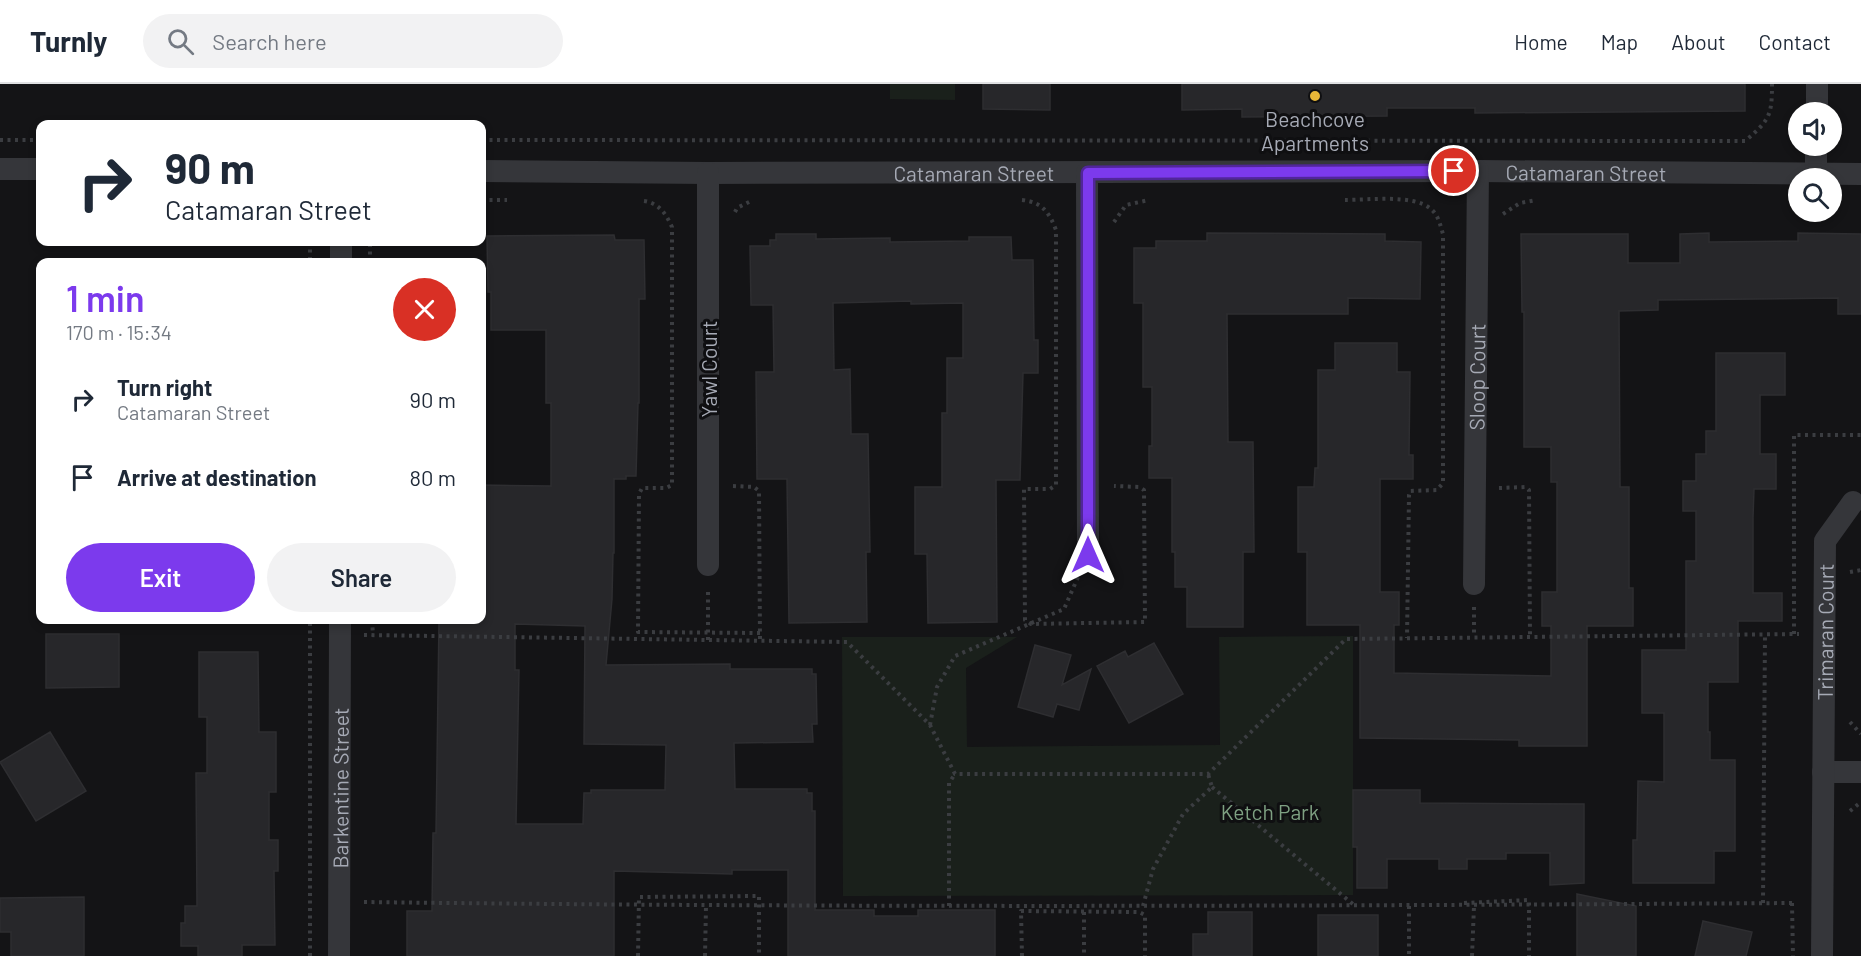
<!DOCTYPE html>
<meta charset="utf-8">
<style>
body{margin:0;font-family:Barlow,sans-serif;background:#f2f2f3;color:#1f2937;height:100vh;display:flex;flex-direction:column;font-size:22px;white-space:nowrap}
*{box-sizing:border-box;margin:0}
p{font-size:20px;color:#747a83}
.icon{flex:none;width:33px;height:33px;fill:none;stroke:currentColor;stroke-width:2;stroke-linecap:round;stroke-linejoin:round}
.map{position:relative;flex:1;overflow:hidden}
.side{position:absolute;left:36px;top:174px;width:450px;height:366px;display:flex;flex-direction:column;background:#fff;border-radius:12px;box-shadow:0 3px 9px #0003}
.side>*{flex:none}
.hud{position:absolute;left:36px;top:36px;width:450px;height:126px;border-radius:12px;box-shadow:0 3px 9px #0003;background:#fff;color:#1f2937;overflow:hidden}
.controls{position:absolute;left:1788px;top:18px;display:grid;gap:12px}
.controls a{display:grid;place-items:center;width:54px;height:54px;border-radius:50%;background:#fff;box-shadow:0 3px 9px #0003;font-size:30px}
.pin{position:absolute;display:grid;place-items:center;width:51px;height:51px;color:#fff;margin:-26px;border:3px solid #fff;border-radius:50%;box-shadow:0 2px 6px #0007}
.me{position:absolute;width:66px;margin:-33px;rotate:0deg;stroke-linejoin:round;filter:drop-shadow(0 0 4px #0008)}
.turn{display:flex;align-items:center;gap:21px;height:126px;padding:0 30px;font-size:27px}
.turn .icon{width:78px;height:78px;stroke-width:2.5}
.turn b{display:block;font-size:42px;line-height:51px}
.round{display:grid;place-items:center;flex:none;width:63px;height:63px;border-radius:32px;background:#f2f2f3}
.overview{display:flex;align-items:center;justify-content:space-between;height:102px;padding:0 30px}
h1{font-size:36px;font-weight:600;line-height:45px;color:#7c3aed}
.button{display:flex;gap:12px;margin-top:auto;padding:12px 30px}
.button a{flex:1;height:69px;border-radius:36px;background:#7c3aed;color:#fff;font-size:24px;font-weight:600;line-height:69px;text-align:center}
.button a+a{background:#f2f2f3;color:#1f2937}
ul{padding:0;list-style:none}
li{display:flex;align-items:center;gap:18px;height:78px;padding:0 30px}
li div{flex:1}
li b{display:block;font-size:22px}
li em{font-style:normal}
header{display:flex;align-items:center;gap:36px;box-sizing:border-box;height:84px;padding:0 30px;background:#fff;border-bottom:2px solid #e0e1e3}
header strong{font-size:28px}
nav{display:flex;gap:33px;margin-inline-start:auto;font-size:21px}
.search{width:420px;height:54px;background:#f2f2f3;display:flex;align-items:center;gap:15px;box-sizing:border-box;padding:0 21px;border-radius:33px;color:#747a83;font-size:22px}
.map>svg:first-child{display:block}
.green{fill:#1a201b}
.building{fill:#27272a;stroke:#2e2e31;stroke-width:1.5;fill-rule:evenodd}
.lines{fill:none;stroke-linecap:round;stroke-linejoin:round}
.path{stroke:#3b3d41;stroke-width:4;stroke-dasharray:3 4.5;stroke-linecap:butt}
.minor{stroke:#35363a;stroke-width:22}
.route-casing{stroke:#51269a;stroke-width:15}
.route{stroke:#7c3aed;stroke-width:10}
.poi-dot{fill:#e9b738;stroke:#0f0f11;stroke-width:2}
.labels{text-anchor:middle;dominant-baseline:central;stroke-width:6;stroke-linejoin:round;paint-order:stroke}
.poi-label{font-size:21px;fill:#a6aab5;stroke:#0f0f11}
.street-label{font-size:21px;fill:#a6aab5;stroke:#0f0f11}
.park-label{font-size:21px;fill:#7ea082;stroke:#0f0f11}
</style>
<header>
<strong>Turnly</strong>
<div class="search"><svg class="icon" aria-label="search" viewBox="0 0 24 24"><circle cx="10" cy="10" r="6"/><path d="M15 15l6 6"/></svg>Search here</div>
<nav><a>Home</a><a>Map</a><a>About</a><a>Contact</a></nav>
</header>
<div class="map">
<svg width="1861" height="872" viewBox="0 0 1861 872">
<rect width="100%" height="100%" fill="#141416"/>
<!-- green -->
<path class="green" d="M890 0H955V16L890 15Z
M1353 552V811L843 812 842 553H1017L966 584 967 663 1220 661 1219 553Z"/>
<!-- building -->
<path class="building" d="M983 0H1050V26L983 25Z
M1182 0H1745V27L1475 29V24H1387V32L1242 33V25L1182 26Z
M1207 149 1385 150V157L1421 158 1420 215 1348 214V230H1227L1228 358H1253L1254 468H1243V543H1187V503H1175V468H1172V394H1149V362H1152V303H1143V219H1134V164H1156V157H1207Z
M1709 149V158L1798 157V149L1861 150V230H1838V214L1658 216V226L1619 227 1620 403H1629V504H1633V542H1587V662H1519V656L1360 654V541H1307V468H1298V403H1314L1315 384H1318V286H1335V259H1397V288H1410L1409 371H1413V395H1380V508H1399V541H1394V589L1551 592V542H1542V508H1557V398H1551V363H1524V228H1522L1521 150H1628V179H1680V150Z
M776 150H816V155L890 154V158L969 157V153H1011L1012 176H1033L1034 256H1038V289H1023L1020 396H996L997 538 928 539 927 470H915V403H942V329H947V274H963V219L911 220V217L833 219 834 286 850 285 851 350H868L870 468H866L867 538 789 539 787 395H757L756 288H774L773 221H751L750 162H770V156H776Z
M614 151 615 156H644L645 215H639V319H638L636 392H626V395H614V469H613L612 515 606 581 730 580V585H812V590H816L817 640H812L813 658 734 659 735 705H807V709H812V727H815V826H874V832H918V826H995V872H788V786H732V790L614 787V872H407V827H432L433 749H436L439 536H482V401L551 402V319H546V246H491V208H488L487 152ZM515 540 585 542 584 660 666 661 665 706H591V709H584L583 740H516L519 586H515Z
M1716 269H1785V311H1760V370H1776V405H1754L1753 434V509H1782V537H1738V598H1708V648H1710V676H1735V767H1714V799H1633V756H1637L1638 697 1664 698V629H1642V566H1686V477H1696V427H1683V397H1696V370H1706V347H1716Z
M46 550H119V603L46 604Z
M1154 559 1183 610 1129 639 1097 582 1125 567 1128 573Z
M1035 561 1071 571 1062 601 1091 585 1079 626 1057 620 1053 633 1018 623Z
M199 568H258L259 648H276V708H269V756H278V787H274L275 861H242V872H198V862H181V839H185V822H197L196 689H207V633H199Z
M50 648 86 707 36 737 0 678Z
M1353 706H1420V719L1584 720V799L1550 801V769H1506V775H1467V785H1439V775H1387V804H1357V763H1353Z
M1577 810 1636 822V872H1577Z
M84 813V872H11V848H0V814Z
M1208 828H1252V872H1193V850H1208Z
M1318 831H1378V872H1318Z
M1703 837 1752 848 1746 872H1695Z"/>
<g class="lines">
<!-- path -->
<path class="path" d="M0 56H40
M482 56 1745 57C1770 36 1772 31 1772 0
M482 116H507
M1022 116C1042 118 1049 128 1056 146V401L1050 405H1024L1025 536 1031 540 1145 538 1144 406 1139 403 1114 402
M1345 116C1368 116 1414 110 1431 125 1439 132 1440 141 1443 150V399L1437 406 1410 407 1409 411 1407 554
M644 117C659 119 666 130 672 143V401L666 404H642L639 410 638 548 760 549
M735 128 737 124 751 117
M1503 130 1520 119 1537 116
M1114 138 1126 121 1149 116
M310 158V178
M370 178V158
M733 402 754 403 759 407 760 556
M1499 404 1526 403 1529 406 1530 552
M1850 488 1861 486
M1474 523V553
M372 536 373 551
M1794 550V351H1861
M364 551 847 558 930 641 955 690H1208L1346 555 1799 550
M708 556V505
M1850 638 1861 650
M930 641 937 603 955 572 1064 525 1078 493
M1212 703 1354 821
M1850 727 1861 718
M364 818C841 824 1319 822 1796 819
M1464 819 1529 816V872
M1763 819 1765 550
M1792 819 1793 872
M949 822V699L955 690
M1143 822 1153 785 1183 730 1212 703 1208 690
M1409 822V872
M1084 828V872
M310 872V536
M638 872 639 813 759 812V872
M705 872 706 822
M1022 872 1021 827 1139 828 1145 831V872
M1472 872 1474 822"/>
<!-- minor -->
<g class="minor">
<path d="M1817 28V0"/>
<path d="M0 85H40"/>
<path id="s1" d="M482 87 708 89 1478 87 1861 90"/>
<path d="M708 89V481"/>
<path d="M1087 89 1088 471"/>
<path d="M1816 90V62"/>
<path d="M341 178V158"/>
<path id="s2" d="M1474 500 1478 87"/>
<path d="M1823 688H1861"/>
<path id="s3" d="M339 872 340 536"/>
<path id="s4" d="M1822 872 1825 457 1853 418"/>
</g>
</g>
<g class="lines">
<defs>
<path id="route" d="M1088 471V89L1454 87"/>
</defs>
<!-- route casing -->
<use href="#route" class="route-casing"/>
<!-- route -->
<use href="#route" class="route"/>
</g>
<!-- markers -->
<circle class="poi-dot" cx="1315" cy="12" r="6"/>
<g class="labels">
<!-- poi labels -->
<g class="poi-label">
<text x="1315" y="34">Beachcove<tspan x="1315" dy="24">Apartments</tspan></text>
</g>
<!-- street labels -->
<g class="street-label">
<text stroke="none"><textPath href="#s1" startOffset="1104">Catamaran Street</textPath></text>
<text stroke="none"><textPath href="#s1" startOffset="492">Catamaran Street</textPath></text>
<text transform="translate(708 285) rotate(-90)">Yawl Court</text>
<text stroke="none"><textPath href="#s2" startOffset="207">Sloop Court</textPath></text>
<text stroke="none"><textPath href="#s4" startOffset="324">Trimaran Court</textPath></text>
<text stroke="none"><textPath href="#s3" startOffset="168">Barkentine Street</textPath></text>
</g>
<!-- park labels -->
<g class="park-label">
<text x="1270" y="727">Ketch Park</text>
</g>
</g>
</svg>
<div class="controls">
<a><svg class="icon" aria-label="sound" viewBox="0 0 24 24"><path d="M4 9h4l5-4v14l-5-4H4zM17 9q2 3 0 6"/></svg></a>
<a><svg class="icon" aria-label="search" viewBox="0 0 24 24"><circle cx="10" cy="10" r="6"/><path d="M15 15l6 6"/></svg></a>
</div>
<div class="pin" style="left:1454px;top:87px;background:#d93025"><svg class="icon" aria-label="arrive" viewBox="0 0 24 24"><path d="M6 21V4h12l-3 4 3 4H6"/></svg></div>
<svg class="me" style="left:1088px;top:471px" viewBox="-20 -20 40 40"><path d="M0-17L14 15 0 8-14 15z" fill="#7c3aed" stroke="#fff" stroke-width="4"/></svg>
<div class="hud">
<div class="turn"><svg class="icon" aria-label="right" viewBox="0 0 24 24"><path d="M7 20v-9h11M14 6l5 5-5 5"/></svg><div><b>90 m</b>Catamaran Street</div></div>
</div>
<section class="side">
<div class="overview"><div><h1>1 min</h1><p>170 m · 15:34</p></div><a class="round" style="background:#d93025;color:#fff"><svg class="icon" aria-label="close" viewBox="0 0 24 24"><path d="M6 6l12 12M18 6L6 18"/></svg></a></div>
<ul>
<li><svg class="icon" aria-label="right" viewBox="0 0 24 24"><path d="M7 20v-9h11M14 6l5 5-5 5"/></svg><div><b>Turn right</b><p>Catamaran Street</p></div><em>90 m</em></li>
<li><svg class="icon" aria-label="arrive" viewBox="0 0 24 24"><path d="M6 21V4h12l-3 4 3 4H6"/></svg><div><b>Arrive at destination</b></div><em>80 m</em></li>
</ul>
<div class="button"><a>Exit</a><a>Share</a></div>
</section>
</div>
